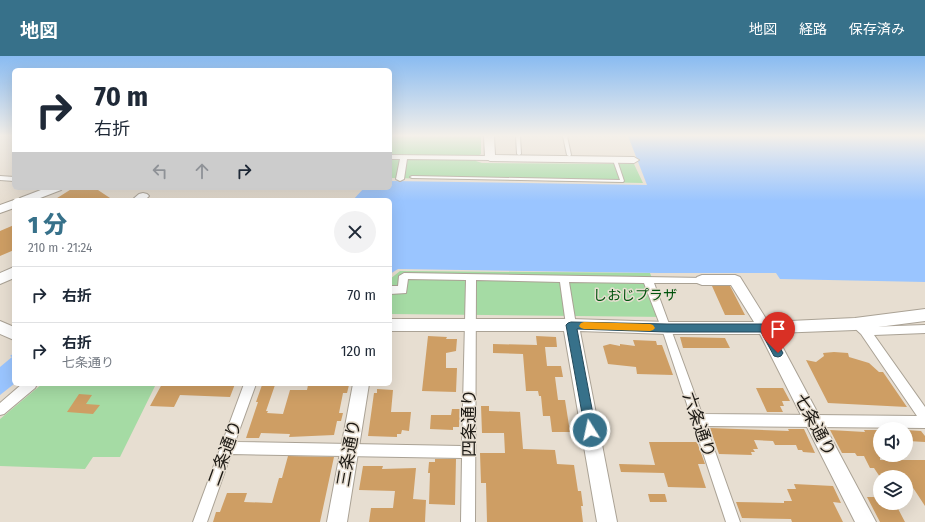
<!DOCTYPE html>
<html lang="ja">
<meta charset="utf-8">
<style>
body{margin:0;font-family:"Fira Sans Condensed","Noto Sans JP",sans-serif;background:#f2f2f3;color:#1f2937;height:100vh;display:flex;flex-direction:column;font-size:15px;white-space:nowrap}
*{box-sizing:border-box;margin:0}
p{font-size:13px;color:#747a83}
.icon{flex:none;width:22px;height:22px;fill:none;stroke:currentColor;stroke-width:2;stroke-linecap:round;stroke-linejoin:round}
.map{position:relative;flex:1;overflow:hidden}
.details{position:absolute;left:12px;top:142px;width:380px;height:188px;display:flex;flex-direction:column;background:#fff;border-radius:6px;box-shadow:0 4px 16px #0002}
.details>*{flex:none}
.guide{position:absolute;left:12px;top:12px;width:380px;height:122px;border-radius:6px;box-shadow:0 4px 16px #0002;background:#fff;color:#1f2937;overflow:hidden}
.tools{position:absolute;left:873px;top:366px;display:grid;gap:8px}
.tools a{display:grid;place-items:center;width:40px;height:40px;border-radius:50%;background:#fff;box-shadow:0 4px 16px #0002;font-size:20px}
.pin{position:absolute;display:grid;place-items:center;width:34px;height:34px;color:#fff;margin:-41px -17px;border-radius:50% 50% 50% 0;rotate:-45deg;box-shadow:0 0 4px #0007}
.pin .icon{rotate:45deg}
.me{position:absolute;width:44px;margin:-22px;rotate:350deg;stroke-linejoin:round;filter:drop-shadow(0 0 3px #0008)}
.turn{display:flex;align-items:center;gap:14px;height:84px;padding:0 16px;font-size:18px}
.turn .icon{width:52px;height:52px;stroke-width:2.5}
.turn b{display:block;font-size:28px;line-height:34px}
.lanes{display:flex;align-items:center;height:38px;padding:0 16px;background:#0003;justify-content:center;gap:20px;direction:ltr}
.lanes .off{opacity:.35}
.round{display:grid;place-items:center;flex:none;width:42px;height:42px;border-radius:21px;background:#f2f2f3}
.overview{display:flex;align-items:center;justify-content:space-between;height:68px;padding:0 16px}
h1{font-size:24px;font-weight:800;line-height:30px;color:#37718a}
ul{padding:0;list-style:none}
li{display:flex;align-items:center;gap:12px;height:56px;padding:0 16px;border-top:1px solid #e0e1e3}
li div{flex:1}
li b{display:block;font-size:15px}
li em{font-style:normal}
header{display:flex;align-items:center;gap:24px;box-sizing:border-box;height:56px;padding:0 20px;background:#37718a;color:#fff}
header strong{font-size:19px}
nav{display:flex;gap:22px;margin-inline-start:auto;font-size:14px}
.map>svg:first-child{display:block}
.green{fill:#a5dba4}
.water{fill:#9ac5ff}
.building{fill:#ce9e64}
.lines{fill:none;stroke-linecap:round;stroke-linejoin:round}
.lane-casing{stroke:#aaa295;stroke-width:2}
.street-casing{stroke:#aaa295;stroke-width:2}
.secondary-casing{stroke:#aaa295;stroke-width:2}
.lane{fill:#fff;fill-rule:evenodd}
.street{fill:#fff;fill-rule:evenodd}
.secondary{fill:#fff;fill-rule:evenodd}
.route{fill:#37718a;stroke:#24495a}
.slow{fill:#f59e0b}
.labels{text-anchor:middle;dominant-baseline:central;stroke-width:3;stroke-linejoin:round;paint-order:stroke}
.park-label{font-size:14px;fill:#00530d;stroke:#e7ded1}
.near-street-label{font-size:17px;fill:#1c1914;stroke:#e7ded1}
</style>
<header>
<strong>地図</strong>
<nav><a>地図</a><a>経路</a><a>保存済み</a></nav>
</header>
<div class="map">
<svg width="925" height="466" viewBox="0 0 925 466">
<rect width="100%" height="100%" fill="#e7ded1"/>
<!-- green -->
<path class="green" d="M390 80H481V98L476 101V105L482 107 634 108 643 127 390 122Z
M400 215 650 217 667 261 390 258V223Z
M42 328H156L120 401H93L85 413 0 410V363Z"/>
<!-- water -->
<path class="water" d="M628 80H925V226L780 223 776 217H660L398 213 390 218V144H353L364 132H390V125L647 129Z
M14 297V328L0 339V311L12 301 10 300Z"/>
<!-- building -->
<path class="building" d="M73 132H89L98 134 113 144H54Z
M14 169V194L0 200V175Z
M712 230H730L745 259H725Z
M428 280 447 281 446 283H457L456 295 446 297V312H457L456 336 422 335Z
M536 280 556 281 557 291H545L547 310H561L563 321H555L558 344H565L570 376H552L550 360H543L541 340H539L538 335H526L523 298 493 297V288L537 289Z
M680 281 725 282 730 292H683Z
M633 284 656 285 657 289H662L673 319 637 318 636 311 608 308 603 290 610 288 620 290V288L635 290Z
M834 296 848 297 849 301 869 307 879 316H883L907 351 828 347 806 304 816 306 824 300 823 297Z
M162 328H235L230 341 180 339 174 351 150 350Z
M262 329H275L266 355H268L267 357 283 358 290 334H307L308 329H349L347 337H343L339 357H343L341 365H337L334 379 289 381 290 378 261 377 259 382H246L258 346H256Z
M756 332H783L790 345H782L784 350H780L783 356H767Z
M377 333 393 334 391 356H411L409 375 402 374 401 378H397V381L368 380 374 337H377Z
M79 338 92 339 86 348 100 349 93 358 67 356Z
M481 350H489V355L520 356 523 393 555 394 557 408 574 409 578 435H581L583 450H581L583 466H487L486 427H481L480 397H505L504 377H482Z
M452 353H460L459 371H453V374L430 373 431 359H451Z
M710 372 789 375 788 373H804L815 397 803 396 802 394H798L796 389H775L773 385 754 384 758 393H753L755 396H751L752 399 719 398Z
M830 374 865 376 864 374H880V404H925V450L906 421H880L874 412H870L864 400H857L855 397H842Z
M906 374 921 375 925 380V386L908 385 906 382Z
M649 386H697L705 408H698L706 432 668 431 664 417 621 416 619 408 655 409Z
M288 400 334 401 320 466H213L216 456H220L227 437H247L244 446 272 447 279 422H282Z
M435 403H456L455 449 429 448 430 417H428L429 406H435Z
M363 410H383L382 413 416 412 413 443 426 444 425 466H369L371 452H393L395 435 359 434Z
M794 428 833 430 841 447 833 446 843 466H792L791 463 742 462 736 446 784 447V445H792L787 433H796Z
M648 438H665L667 446H650Z
M867 441H880V447H895L905 466H880Z"/>
<g class="lines">
<defs>
<path id="lane" d="M516 80H520L521 98 519 99 517 98Z
M563 80H567L571 99 570 100H569L567 99Z
M614 103H615L617 104 624 125 623 126 412 122 410 121 412 120 620 124 613 104Z"/>
<path id="street" d="M390 99 490 100 494 102 490 104 407 103 404 123 400 125 396 123 400 103H390Z
M0 120 14 121V125L0 124Z
M404 217 705 222 707 224 702 227H654L702 358 917 360 861 278 850 268 851 265 855 264 867 271 925 269V277L874 279 925 351V372L706 370 740 466H726L664 279 644 227 569 226 576 269 575 272 571 273 567 272 566 269 560 226 476 224 475 466H461L462 402 231 398 207 466H193L244 328H256L235 386 462 390 466 224 408 223 406 237 390 238V230H398L399 220Z
M22 328H37L35 332 4 358 0 359V347Z"/>
<path id="secondary" d="M484 80H494L495 99 634 101 639 104 634 107 490 105 485 102Z
M46 132H63L61 134 35 144H18L20 142Z
M143 137 147 138 149 140 145 144H132L139 138Z
M14 144V152L0 157V149Z
M14 211V222L0 228V217Z
M702 219H735L740 221 768 266 855 262 925 253V265L855 274 775 277 876 466H855L760 278H667L580 275 617 466H597L564 275H390V263H571L667 266H754L731 229H702L697 227 695 224 697 221Z
M0 265 14 271V284L0 278Z
M353 328H369L347 466H327Z"/>
</defs>
<!-- lane casing -->
<use href="#lane" class="lane-casing"/>
<!-- street casing -->
<use href="#street" class="street-casing"/>
<!-- secondary casing -->
<use href="#secondary" class="secondary-casing"/>
<!-- lane -->
<use href="#lane" class="lane"/>
<!-- street -->
<use href="#street" class="street"/>
<!-- secondary -->
<use href="#secondary" class="secondary"/>
</g>
<!-- sky -->
<linearGradient id="sky" x2="0" y2="1"><stop stop-color="#89bbf1"/><stop offset="0.55" stop-color="#f4f0ea"/><stop offset="1" stop-color="#f4f0ea" stop-opacity="0"/></linearGradient>
<rect width="925" height="145" fill="url(#sky)"/>
<!-- route -->
<path class="route" d="M571 266 667 268H764L767 269 783 297 781 300 778 301 774 300 761 276H667L577 273 596 374 594 378 590 380 586 378 585 374 566 269 568 267Z"/>
<!-- slow -->
<path class="slow" d="M584 266 650 268 653 269 655 272 653 274 650 275 584 273 581 272 579 270 581 267Z"/>
<g class="labels">
<!-- park labels -->
<g class="park-label">
<text x="635" y="239">しおじプラザ</text>
</g>
<!-- near-street labels -->
<g class="near-street-label">
<text transform="translate(469 367) rotate(-90)">四条通り</text>
<text transform="translate(699 369) rotate(71)">六条通り</text>
<text transform="translate(815 369) rotate(62)">七条通り</text>
<text transform="translate(225 397) rotate(-70)">二条通り</text>
<text transform="translate(349 397) rotate(-80)">三条通り</text>
</g>
</g>
</svg>
<div class="tools">
<a><svg class="icon" aria-label="sound" viewBox="0 0 24 24"><path d="M4 9h4l5-4v14l-5-4H4zM17 9q2 3 0 6"/></svg></a>
<a><svg class="icon" aria-label="layers" viewBox="0 0 24 24"><path d="M12 4l9 5-9 5-9-5zM3 14l9 5 9-5"/></svg></a>
</div>
<div class="pin" style="left:778px;top:297px;background:#d93025"><svg class="icon" aria-label="arrive" viewBox="0 0 24 24"><path d="M6 21V4h12l-3 4 3 4H6"/></svg></div>
<svg class="me" style="left:590px;top:374px" viewBox="-20 -20 40 40"><circle r="17" fill="#37718a" stroke="#fff" stroke-width="3"/><path d="M0-11L8 9 0 5-8 9z" fill="#fff"/></svg>
<div class="guide">
<div class="turn"><svg class="icon" aria-label="right" viewBox="0 0 24 24"><path d="M7 20v-9h11M14 6l5 5-5 5"/></svg><div><b>70 m</b>右折</div></div>
<div class="lanes"><svg class="icon off" aria-label="left" viewBox="0 0 24 24"><path d="M17 20v-9H6M10 6l-5 5 5 5"/></svg><svg class="icon off" aria-label="ahead" viewBox="0 0 24 24"><path d="M12 20V5M6 11l6-6 6 6"/></svg><svg class="icon" aria-label="right" viewBox="0 0 24 24"><path d="M7 20v-9h11M14 6l5 5-5 5"/></svg></div>
</div>
<section class="details">
<div class="overview"><div><h1>1 分</h1><p>210 m · 21:24</p></div><a class="round"><svg class="icon" aria-label="close" viewBox="0 0 24 24"><path d="M6 6l12 12M18 6L6 18"/></svg></a></div>
<ul>
<li><svg class="icon" aria-label="right" viewBox="0 0 24 24"><path d="M7 20v-9h11M14 6l5 5-5 5"/></svg><div><b>右折</b></div><em>70 m</em></li>
<li><svg class="icon" aria-label="right" viewBox="0 0 24 24"><path d="M7 20v-9h11M14 6l5 5-5 5"/></svg><div><b>右折</b><p>七条通り</p></div><em>120 m</em></li>
</ul>
</section>
</div>
